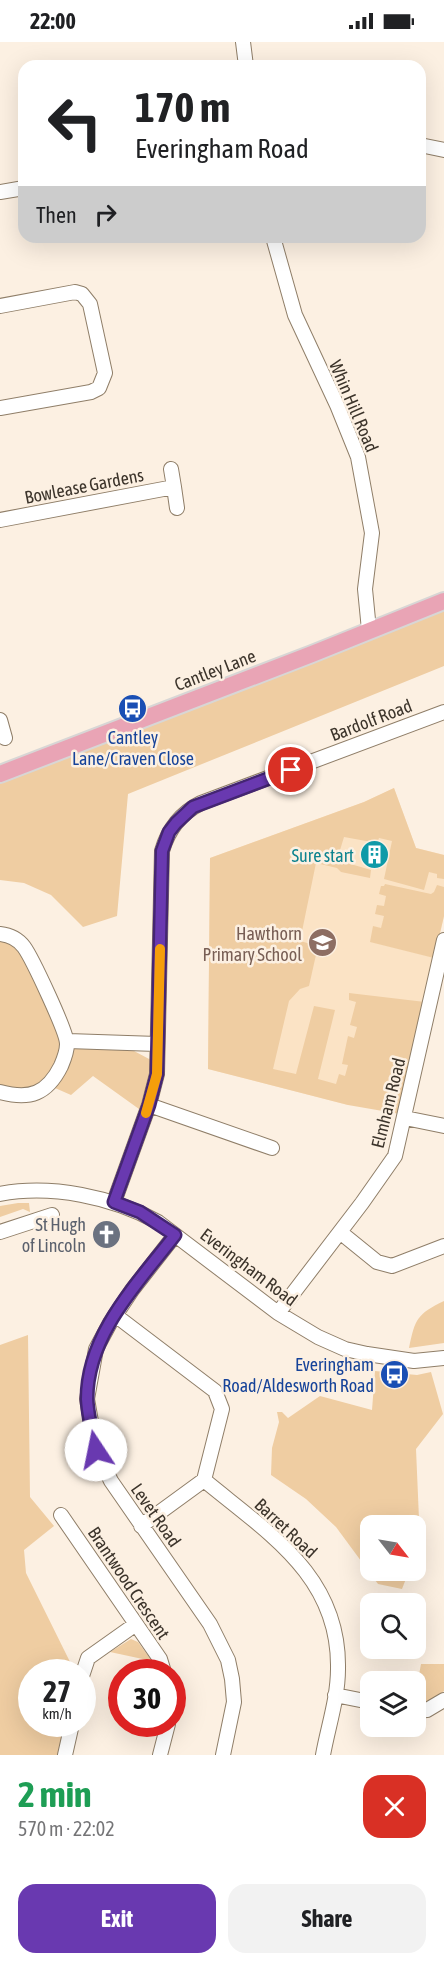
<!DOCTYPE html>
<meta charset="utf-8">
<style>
body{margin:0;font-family:"Asap Condensed",sans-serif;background:#f2f2f2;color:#202124;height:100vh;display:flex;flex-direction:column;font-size:22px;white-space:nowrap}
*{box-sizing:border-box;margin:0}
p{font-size:20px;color:#757577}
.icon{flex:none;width:33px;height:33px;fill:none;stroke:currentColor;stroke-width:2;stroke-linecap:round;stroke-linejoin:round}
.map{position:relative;height:1713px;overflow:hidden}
.drawer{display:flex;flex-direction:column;background:#fff;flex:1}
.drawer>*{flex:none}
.guide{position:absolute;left:18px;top:18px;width:408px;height:183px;border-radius:18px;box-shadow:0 6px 24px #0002;background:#fff;color:#202124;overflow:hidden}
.needle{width:39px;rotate:121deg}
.buttons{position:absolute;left:360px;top:1473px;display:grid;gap:12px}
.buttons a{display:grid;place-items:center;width:66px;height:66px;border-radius:12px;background:#fff;box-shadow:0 6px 24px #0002;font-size:30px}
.speed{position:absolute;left:18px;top:1617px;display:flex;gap:12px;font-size:30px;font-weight:700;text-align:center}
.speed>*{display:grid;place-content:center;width:78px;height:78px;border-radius:50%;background:#fff;box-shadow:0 6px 24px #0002;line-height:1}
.speed small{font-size:15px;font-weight:400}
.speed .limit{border:9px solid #d22;background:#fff;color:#111}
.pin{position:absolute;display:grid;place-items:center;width:51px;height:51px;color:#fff;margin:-26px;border:3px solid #fff;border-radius:50%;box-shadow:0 2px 6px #0007}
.me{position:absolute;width:66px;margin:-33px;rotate:349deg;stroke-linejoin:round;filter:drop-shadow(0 0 4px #0008)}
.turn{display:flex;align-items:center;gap:21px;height:126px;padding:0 18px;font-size:27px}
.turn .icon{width:78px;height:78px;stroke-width:2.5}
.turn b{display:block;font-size:42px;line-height:51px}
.then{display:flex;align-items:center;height:57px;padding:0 18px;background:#0003;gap:12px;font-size:22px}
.round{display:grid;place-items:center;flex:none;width:63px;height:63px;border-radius:18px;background:#f2f2f2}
.summary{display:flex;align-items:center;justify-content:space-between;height:102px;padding:0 18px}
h1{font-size:36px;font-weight:700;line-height:45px;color:#1e9e55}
.button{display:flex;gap:12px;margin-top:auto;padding:12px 18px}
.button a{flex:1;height:69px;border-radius:18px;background:#6939b0;color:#fff;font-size:24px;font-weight:700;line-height:69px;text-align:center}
.button a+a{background:#f2f2f2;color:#202124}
.status{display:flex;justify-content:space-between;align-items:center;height:42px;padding:0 30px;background:#fff;direction:ltr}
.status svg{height:16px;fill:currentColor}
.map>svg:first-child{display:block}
.built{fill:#fbe3c5}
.green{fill:#efcda2}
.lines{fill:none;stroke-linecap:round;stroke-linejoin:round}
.minor-casing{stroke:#8f7e68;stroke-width:16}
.major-casing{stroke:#d8d6d5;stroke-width:20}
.minor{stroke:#fff;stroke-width:14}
.major{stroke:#e9a4b5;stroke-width:16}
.route-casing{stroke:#442572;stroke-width:15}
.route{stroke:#6939b0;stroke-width:10}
.slow{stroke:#f59e0b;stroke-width:10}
.labels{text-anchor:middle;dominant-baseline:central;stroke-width:5;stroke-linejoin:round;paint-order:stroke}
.street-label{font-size:18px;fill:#3c342b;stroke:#fcf0e2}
.transit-label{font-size:18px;fill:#164399;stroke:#fcf0e2}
.culture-label{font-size:18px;fill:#0d838f;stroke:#fcf0e2;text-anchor:end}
.education-label{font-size:18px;fill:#785e54;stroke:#fcf0e2;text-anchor:end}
.worship-label{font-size:18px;fill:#5b616d;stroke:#fcf0e2;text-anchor:end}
</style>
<div class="status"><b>22:00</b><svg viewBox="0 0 49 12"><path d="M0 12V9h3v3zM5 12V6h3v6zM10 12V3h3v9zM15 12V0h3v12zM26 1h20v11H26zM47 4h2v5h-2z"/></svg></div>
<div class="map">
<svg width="444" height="1713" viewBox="0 0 444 1713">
<rect width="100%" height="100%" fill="#fcf0e2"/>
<!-- built -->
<path class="built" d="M394 746 416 806 444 813V874L425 960 348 1063 208 1027 210 816 364 760Z"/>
<!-- green -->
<path class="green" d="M444 560V624L128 752 117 874 83 885 51 853 24 841 0 838V734Z
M394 746 416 806 444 813V837L437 836V832L429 830 424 848 384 837 392 799 379 796 377 801 344 795 337 818 371 828 370 836 341 830 337 826 316 821 300 899 318 904 309 944 300 947 289 959 273 1027 296 1032 314 964 335 968 318 1037 336 1042 339 1032 345 1034 348 1023 342 1022 348 994 354 996 357 985 350 983 356 960 349 958V951L425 960 400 1072 348 1063 208 1027 210 816 364 760Z
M385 842 431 852 434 850 437 843 444 845V874L434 916 370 900 373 884 381 886 384 874 375 872 377 863 384 864 386 854 379 852 381 844H384Z
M0 897C4 899 9 899 13 902 27 914 62 989 61 1008 60 1025 48 1036 37 1047H17L0 1043Z
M72 1003 134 1009 151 1018 150 1038 139 1067 93 1034 71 1053 55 1046 69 1020Z
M18 1161H29L30 1170 23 1167 0 1175V1164Z
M444 1259V1301L409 1306C415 1277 417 1272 444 1259Z
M28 1293 30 1455 54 1484 24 1508 26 1531 75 1630H32V1682H65L58 1713H0V1303Z
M375 1329 417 1333 431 1330 443 1372 416 1407 420 1500 416 1512V1484H370V1528L409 1529 402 1547 378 1542 336 1485 306 1457 271 1433 272 1406 279 1380 277 1370H282L288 1376 320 1354 372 1368Z
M131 1597 138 1600 152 1619 110 1610Z
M421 1622H444V1649L430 1660 416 1662V1649Z"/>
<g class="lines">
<defs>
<path id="minor" d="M243 0 246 24
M420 103 444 108
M0 150 24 146
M273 195 295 273 337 363 358 415 372 491 365 547 369 588
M0 264 75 250 82 252 90 262 105 331 99 346 91 350 0 366
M171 427 174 445
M0 478 174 445 177 466
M0 678 5 696
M0 892C9 893 18 897 24 905 32 916 67 990 67 1002 67 1010 64 1017 61 1024 47 1052 30 1058 0 1050
M68 999 157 1002
M149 1063 272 1106
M405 1076 444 1084
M0 1152C51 1142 113 1155 158 1180L278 1271 318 1295 345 1307 367 1312 414 1319 444 1316
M114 1160 149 1063 157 1032 162 809C168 788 181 771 201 761L444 670
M0 1190 52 1173
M340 1190 377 1220 392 1224 444 1204
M175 1193 132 1248 110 1281 96 1307 87 1357 96 1408 111 1439 210 1582 228 1618 232 1637 234 1660 223 1713
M278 1271 362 1161 395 1114 444 898
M115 1273 215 1349 222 1367 204 1438 141 1484
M204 1438C268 1491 340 1534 338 1627 338 1656 328 1685 323 1713
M61 1473 160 1617 164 1630
M82 1634 88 1616 136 1582
M119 1650 122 1651
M335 1653 370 1660
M416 1669 427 1668 444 1658
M65 1713 72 1682
M160 1713 168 1682"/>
<path id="major" d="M0 732 312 612 444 559"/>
</defs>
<!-- minor casing -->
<use href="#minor" class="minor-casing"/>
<!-- major casing -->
<use href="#major" class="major-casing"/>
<!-- minor -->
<use href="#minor" class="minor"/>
<!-- major -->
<use href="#major" class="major"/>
</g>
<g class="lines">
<defs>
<path id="route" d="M96 1408C92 1391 88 1374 87 1357 87 1292 138 1241 175 1193L140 1170 114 1160 149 1063 157 1032 162 809 169 790 176 781 193 765 291 728"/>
</defs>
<!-- route casing -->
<use href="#route" class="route-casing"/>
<!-- route -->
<use href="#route" class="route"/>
<!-- slow -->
<path class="slow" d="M146 1071 157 1032 160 907"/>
</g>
<!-- icons -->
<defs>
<symbol id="bus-disc" viewBox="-11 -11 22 22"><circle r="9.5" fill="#1a4fb4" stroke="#fcf0e2"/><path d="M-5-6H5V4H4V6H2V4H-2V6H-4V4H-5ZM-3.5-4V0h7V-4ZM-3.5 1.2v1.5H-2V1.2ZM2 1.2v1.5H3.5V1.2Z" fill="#fff"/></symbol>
<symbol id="building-disc" viewBox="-11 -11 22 22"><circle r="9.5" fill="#0f9aa8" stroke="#fcf0e2"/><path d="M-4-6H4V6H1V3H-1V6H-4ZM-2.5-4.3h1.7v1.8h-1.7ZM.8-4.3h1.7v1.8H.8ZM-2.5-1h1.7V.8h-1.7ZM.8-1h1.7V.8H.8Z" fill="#fff"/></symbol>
<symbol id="school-disc" viewBox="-11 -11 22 22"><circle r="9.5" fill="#8d6e63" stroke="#fcf0e2"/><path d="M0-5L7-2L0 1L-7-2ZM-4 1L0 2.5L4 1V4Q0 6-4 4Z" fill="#fff"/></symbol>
<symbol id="church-disc" viewBox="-11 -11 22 22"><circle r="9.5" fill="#6b7280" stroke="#fcf0e2"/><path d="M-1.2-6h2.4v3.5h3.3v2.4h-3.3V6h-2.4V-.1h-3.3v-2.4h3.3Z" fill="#fff"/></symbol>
</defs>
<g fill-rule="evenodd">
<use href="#bus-disc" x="116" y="650" width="33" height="33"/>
<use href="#building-disc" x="358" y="796" width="33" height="33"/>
<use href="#school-disc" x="306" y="884" width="33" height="33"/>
<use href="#church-disc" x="90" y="1176" width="33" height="33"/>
<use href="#bus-disc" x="378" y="1316" width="33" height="33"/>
</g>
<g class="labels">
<!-- street labels -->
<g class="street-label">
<text transform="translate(354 364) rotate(67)">Whin Hill Road</text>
<text transform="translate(84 444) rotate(-11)">Bowlease Gardens</text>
<text transform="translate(215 628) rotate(-21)">Cantley Lane</text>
<text transform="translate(371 678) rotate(-21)">Bardolf Road</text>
<text transform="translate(388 1061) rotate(-76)">Elmham Road</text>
<text transform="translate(249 1225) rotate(37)">Everingham Road</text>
<text transform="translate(156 1473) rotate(55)">Levet Road</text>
<text transform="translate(286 1486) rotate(43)">Barret Road</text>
<text transform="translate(129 1541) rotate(56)">Brantwood Crescent</text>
</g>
<!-- transit labels -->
<g class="transit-label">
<text x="133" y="695">Cantley<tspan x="133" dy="21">Lane/Craven Close</tspan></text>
<text x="374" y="1322" text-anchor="end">Everingham<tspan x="374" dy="21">Road/Aldesworth Road</tspan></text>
</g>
<!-- culture labels -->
<g class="culture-label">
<text x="354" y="813">Sure start</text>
</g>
<!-- education labels -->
<g class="education-label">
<text x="302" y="891">Hawthorn<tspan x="302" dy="21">Primary School</tspan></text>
</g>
<!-- worship labels -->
<g class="worship-label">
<text x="86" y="1182">St Hugh<tspan x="86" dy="21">of Lincoln</tspan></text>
</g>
</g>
</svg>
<div class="buttons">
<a><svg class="needle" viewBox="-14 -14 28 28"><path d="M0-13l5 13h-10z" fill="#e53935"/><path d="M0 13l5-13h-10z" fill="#757577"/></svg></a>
<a><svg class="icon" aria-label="search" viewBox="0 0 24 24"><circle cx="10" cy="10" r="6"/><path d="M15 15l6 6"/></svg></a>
<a><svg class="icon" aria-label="layers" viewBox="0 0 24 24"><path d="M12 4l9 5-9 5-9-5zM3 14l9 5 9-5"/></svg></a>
</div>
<div class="speed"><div>27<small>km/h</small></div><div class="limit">30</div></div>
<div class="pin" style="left:291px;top:728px;background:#d93025"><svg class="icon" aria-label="arrive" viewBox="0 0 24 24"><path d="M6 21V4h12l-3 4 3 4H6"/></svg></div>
<svg class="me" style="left:96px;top:1408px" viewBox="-20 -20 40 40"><circle r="19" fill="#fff"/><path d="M0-13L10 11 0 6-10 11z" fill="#6939b0"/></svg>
<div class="guide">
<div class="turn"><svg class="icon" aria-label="left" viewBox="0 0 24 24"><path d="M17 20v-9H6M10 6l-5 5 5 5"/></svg><div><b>170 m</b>Everingham Road</div></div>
<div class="then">Then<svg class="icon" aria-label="right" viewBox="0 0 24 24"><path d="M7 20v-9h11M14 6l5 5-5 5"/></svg></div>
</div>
</div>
<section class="drawer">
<div class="summary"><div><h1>2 min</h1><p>570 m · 22:02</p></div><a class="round" style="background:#d93025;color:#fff"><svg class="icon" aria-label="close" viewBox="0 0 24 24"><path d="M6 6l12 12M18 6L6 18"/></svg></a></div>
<div class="button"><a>Exit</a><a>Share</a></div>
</section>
